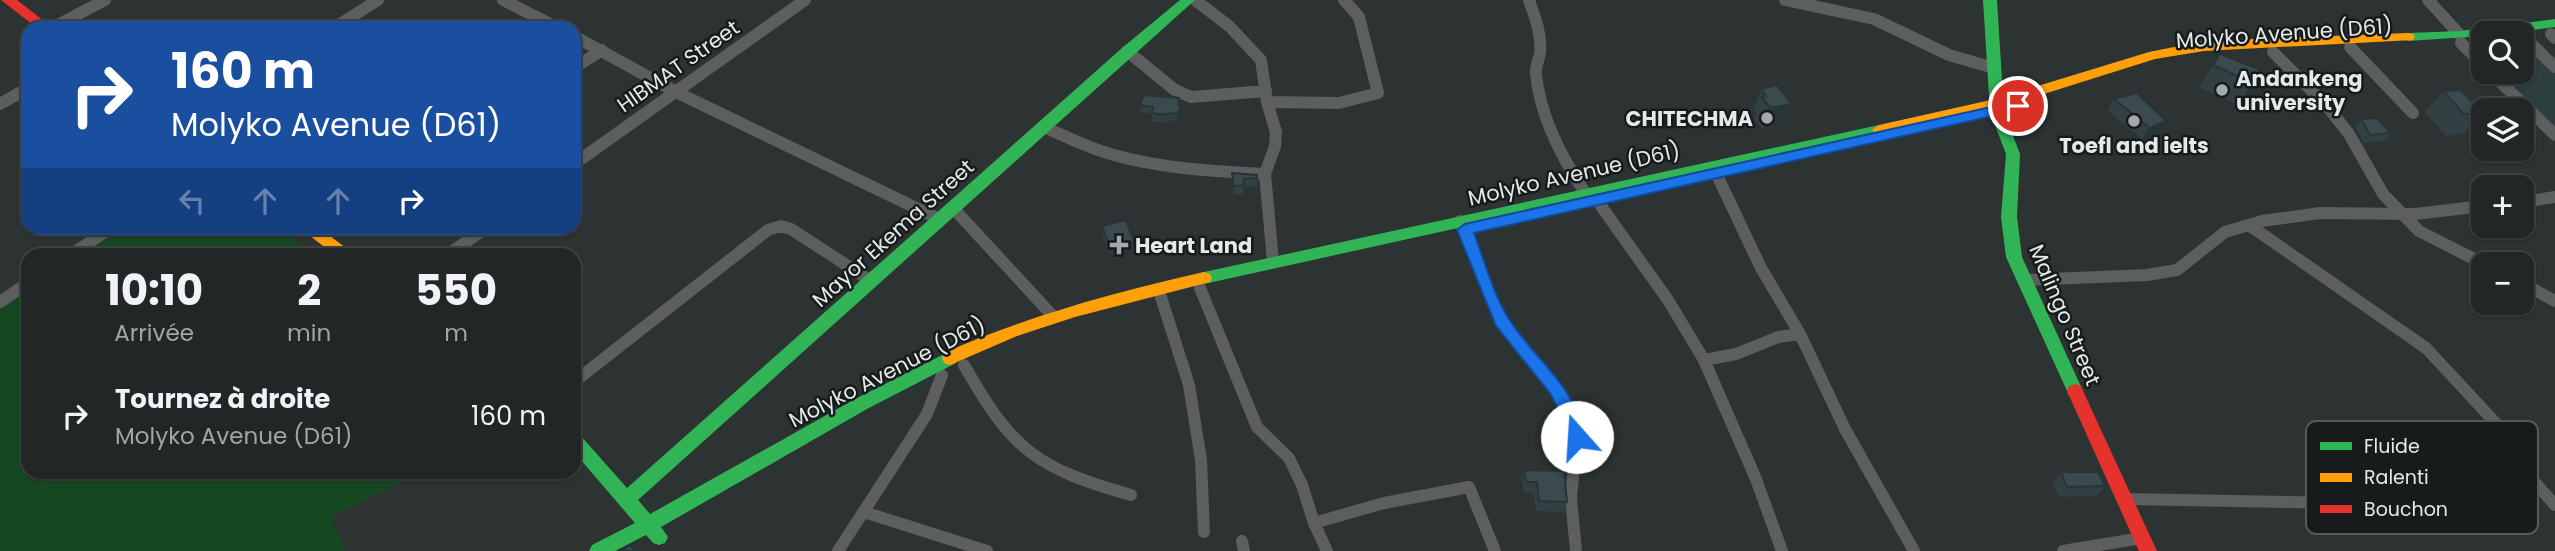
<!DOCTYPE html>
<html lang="fr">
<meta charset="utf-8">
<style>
body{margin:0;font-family:Poppins,sans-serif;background:#2e3232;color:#f1f3f6;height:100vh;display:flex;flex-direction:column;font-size:26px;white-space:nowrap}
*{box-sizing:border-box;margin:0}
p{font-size:23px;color:#a2a5a7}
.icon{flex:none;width:38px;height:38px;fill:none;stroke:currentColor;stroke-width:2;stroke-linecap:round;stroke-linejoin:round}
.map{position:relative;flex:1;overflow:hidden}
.panel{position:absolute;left:21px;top:248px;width:560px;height:231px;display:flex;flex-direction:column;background:#222626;border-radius:21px;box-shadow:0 2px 5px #0004,0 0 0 2px #3f4343}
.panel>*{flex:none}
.banner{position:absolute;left:21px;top:21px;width:560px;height:214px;border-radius:21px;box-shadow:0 2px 5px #0004,0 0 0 2px #3f4343;background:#1a4fa0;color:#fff;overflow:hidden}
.buttons{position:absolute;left:2471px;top:21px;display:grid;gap:14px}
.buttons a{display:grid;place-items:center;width:63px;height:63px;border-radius:14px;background:#222626;box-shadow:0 2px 5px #0004,0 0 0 2px #3f4343;font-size:35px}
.pin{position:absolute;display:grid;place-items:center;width:60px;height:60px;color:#fff;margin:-30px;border:4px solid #fff;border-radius:50%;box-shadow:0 2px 7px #0007}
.me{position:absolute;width:77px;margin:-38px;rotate:341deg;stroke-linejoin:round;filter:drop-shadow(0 0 5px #0008)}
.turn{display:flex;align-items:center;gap:24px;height:147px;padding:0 35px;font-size:32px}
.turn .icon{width:91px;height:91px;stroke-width:2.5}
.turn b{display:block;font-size:49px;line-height:60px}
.lanes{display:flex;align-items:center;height:66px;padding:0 35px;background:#0003;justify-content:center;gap:35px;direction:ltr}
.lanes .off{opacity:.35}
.eta{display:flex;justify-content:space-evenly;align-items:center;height:119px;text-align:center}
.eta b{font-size:42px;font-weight:700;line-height:49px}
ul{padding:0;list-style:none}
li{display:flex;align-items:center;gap:21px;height:98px;padding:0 35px}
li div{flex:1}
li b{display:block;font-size:26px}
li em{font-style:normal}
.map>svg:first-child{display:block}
.built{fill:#2d3e3f}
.green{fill:#154820}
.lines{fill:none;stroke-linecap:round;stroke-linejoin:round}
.street{stroke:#5d5e5e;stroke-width:12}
.fast{fill:#30b455;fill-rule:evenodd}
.slow{fill:#ff9f0a;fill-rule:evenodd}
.jam{fill:#e5322d;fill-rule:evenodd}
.wall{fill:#334043}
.shaded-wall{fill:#293437}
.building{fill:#3b4a4e;stroke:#293437;stroke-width:2}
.route{fill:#1a73e8;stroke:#114b97;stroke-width:2}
.poi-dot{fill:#a4aaaa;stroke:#171b1b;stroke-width:2.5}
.labels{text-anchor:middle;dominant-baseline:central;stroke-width:5;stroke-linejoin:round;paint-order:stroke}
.street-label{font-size:21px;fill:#e4eaea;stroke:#171b1b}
.poi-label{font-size:21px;font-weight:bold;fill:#e4eaea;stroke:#171b1b;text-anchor:start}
.key{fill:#171b1b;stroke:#545959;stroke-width:2}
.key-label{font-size:19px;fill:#e4eaea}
</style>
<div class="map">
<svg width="2555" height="551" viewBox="0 0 2555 551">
<rect width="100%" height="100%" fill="#2d3232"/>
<!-- built -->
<path class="built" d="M2555 55V132L2494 72H2522V59Z"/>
<!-- green -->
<path class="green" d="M123 228H280L316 255 80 256Z
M28 290V472L419 473 331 517 345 551H0V308Z"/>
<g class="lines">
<!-- street -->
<path class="street" d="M503 0 558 28
M1195 0 1229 26 1261 60 1267 102 1276 132 1275 146 1265 174 1273 261
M1529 0C1535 17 1542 35 1540 53 1539 60 1535 67 1536 74 1540 116 1563 160 1586 194
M1785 0 1874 19 1949 55 1994 68
M2428 0 2460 35
M52 28 105 0
M334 28 378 0
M2551 34 2555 38
M2522 35 2555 67
M574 36 674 91 941 220
M2461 43 2483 65
M2350 47 2413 113
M1127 51 1175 90 1191 97 1266 91
M2273 52 2327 106 2349 134 2383 194 2419 231 2484 264
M574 68 602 50
M2490 72 2555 135
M1267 102 1339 103 1378 93 1359 17 1344 0
M0 104 28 88
M1044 127C1067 137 1090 149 1114 155 1163 169 1215 171 1265 174
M574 164 805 0
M1716 173 1761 268 1800 334 1845 429 1914 551
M1596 199 1668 300 1704 360
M2522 202 2555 197
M954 209 1052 315
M1460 221 1501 322 1552 381 1573 420 1577 437 1571 498 1576 551
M2249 225 2426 348 2506 434 2522 468 2555 505
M69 256 111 228
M446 256 486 228
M2023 280 2147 275 2177 270 2225 232 2262 221 2320 213 2415 214 2483 206
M2522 283 2555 301
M1200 288 1257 427 1289 458 1302 485 1314 523 1384 503 1469 487 1495 551
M1161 297 1189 385 1201 460 1204 532
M0 302 28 283
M964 365C1013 451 1036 468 1131 495
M574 382 768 230 781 226 791 229 871 281
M2125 499 2346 503 2522 468
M864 512 987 551
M1314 523 1327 551
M1242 541 1244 551
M838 551 927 414 942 375
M1782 551 1756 479 1704 360 1736 354 1778 337 1800 334
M2063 551 2142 538"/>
<!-- fast -->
<path class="fast" d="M1180 0H1195L638 500 650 514 855 399 950 351 956 353 958 358 956 363 867 409 661 527 668 537 665 543 659 545 653 543 646 535 615 551H589L592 545 635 523 574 452V433L580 435 627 488 1122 48Z
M1983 0H1997L2004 112 2020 154 2017 217 2022 257 2083 391 2081 396 2075 398 2069 396 2067 391 2006 257 2001 217 2006 154 1990 112Z
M2555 19V27L2509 33H2483V36L2408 41 2401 37 2408 33 2460 31Z
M1879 125 1884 126 1886 130 1884 134 1204 284 1198 282 1196 278 1198 274 1204 272Z"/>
<!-- slow -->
<path class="slow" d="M2408 33 2413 34 2415 37 2413 40 2204 51 2155 59 1996 109 1879 135 1872 130 1879 125 1995 99 2149 52 2204 41Z
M303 228H320L356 256H336L305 232Z
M1204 272 1210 274 1212 278 1210 282 1075 317 1017 336 950 365 944 363 942 358 944 353C1028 316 1115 292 1204 272Z"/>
<!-- jam -->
<path class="jam" d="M1 0H17L53 28H37Z
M2075 384 2081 386 2083 391 2157 551H2139L2067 391 2069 386Z"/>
</g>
<!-- wall -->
<path class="wall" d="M2220 54 2253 83 2238 105 2199 87Z
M1761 89 1791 104 1783 125 1763 130 1754 118 1756 113 1753 110Z
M2443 91 2482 113 2463 134 2446 136 2425 112Z
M2114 99 2159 132 2142 139 2107 110Z
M1140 105H1181V113L1178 122 1168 120 1167 123 1152 121V114L1140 113Z
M2361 119 2391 133 2384 141 2364 143 2355 127Z
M1232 173 1257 175V186L1244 187 1243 194H1234Z
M1102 226 1135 253 1111 259 1103 237Z
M1524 470 1567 502 1564 512 1536 511 1534 493 1523 492 1522 480Z
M2061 472 2105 486 2096 496 2059 497 2053 483Z"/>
<!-- shaded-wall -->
<path class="shaded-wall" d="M1179 98 1181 113 1178 122 1177 114Z
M1791 104 1783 125 1763 130 1770 108Z
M2166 121 2159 132 2142 139 2150 128Z
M1134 242 1135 253 1111 259 1110 248Z"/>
<!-- building -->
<path class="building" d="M2220 54 2261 70 2253 83 2213 65Z
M1777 85 1791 104 1770 108 1762 97 1766 96 1761 89Z
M2461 90 2482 113 2464 114 2443 91Z
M2137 93 2166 121 2150 128 2114 99Z
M1144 95 1179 98 1178 104 1181 105 1177 114 1168 113 1166 115 1152 113 1153 107 1140 105Z
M2377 118 2391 133 2370 135 2361 119Z
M1232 173 1257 175V178L1244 179 1243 186H1234Z
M1126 220 1134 242 1110 248 1102 226Z
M1524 470 1564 471 1567 502 1539 501 1537 482H1526Z
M2061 472H2098L2105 486 2067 487Z
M630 545 635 551H621Z"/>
<!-- route -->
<path class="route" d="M2018 101 2023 102V109L1474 233C1484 260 1494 296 1509 319 1538 364 1571 380 1586 437L1583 442 1577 444 1571 442 1564 420 1550 393 1496 326 1457 230 1465 224Z"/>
<!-- markers -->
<g class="poi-dot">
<circle cx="2222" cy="90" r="7"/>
<circle cx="1767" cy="118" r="7"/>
<circle cx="2134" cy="121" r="7"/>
<path d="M1115.5 234.5h7v7h7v7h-7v7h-7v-7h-7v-7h7z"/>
</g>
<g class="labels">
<!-- street labels -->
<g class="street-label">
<text transform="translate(2284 33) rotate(-4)">Molyko Avenue (D61)</text>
<text transform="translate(678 66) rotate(-35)">HIBMAT Street</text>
<text transform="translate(1574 174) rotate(-13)">Molyko Avenue (D61)</text>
<text transform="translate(893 233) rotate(-42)">Mayor Ekema Street</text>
<text transform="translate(2065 315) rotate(67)">Malingo Street</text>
<text transform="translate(887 372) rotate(-27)">Molyko Avenue (D61)</text>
</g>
<!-- poi labels -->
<g class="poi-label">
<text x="2236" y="78">Andankeng<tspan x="2236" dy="24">university</tspan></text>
<text x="1753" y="118" text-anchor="end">CHITECHMA</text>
<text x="2134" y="145" text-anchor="middle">Toefl and ielts</text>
<text x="1135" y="245">Heart Land</text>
</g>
</g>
<!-- legend -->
<rect x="2306" y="421" width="232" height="113" rx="10" class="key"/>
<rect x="2320" y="442" width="32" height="8" fill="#30b455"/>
<rect x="2320" y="473" width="32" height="9" fill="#ff9f0a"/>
<rect x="2320" y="505" width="32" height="8" fill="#e5322d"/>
<g class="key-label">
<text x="2364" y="453">Fluide</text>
<text x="2364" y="484">Ralenti</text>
<text x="2364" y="516">Bouchon</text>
</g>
</svg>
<div class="buttons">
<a><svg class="icon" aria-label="search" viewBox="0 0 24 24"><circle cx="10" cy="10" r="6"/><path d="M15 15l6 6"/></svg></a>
<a><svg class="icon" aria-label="layers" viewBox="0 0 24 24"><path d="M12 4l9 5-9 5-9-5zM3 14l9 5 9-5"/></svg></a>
<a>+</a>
<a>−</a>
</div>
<div class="pin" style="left:2018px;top:106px;background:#d93025"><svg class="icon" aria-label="arrive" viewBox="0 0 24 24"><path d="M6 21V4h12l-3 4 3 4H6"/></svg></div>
<svg class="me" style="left:1577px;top:437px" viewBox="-20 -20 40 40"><circle r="19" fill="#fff"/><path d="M0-13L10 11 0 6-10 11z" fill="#1a73e8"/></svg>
<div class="banner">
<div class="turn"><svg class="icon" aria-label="right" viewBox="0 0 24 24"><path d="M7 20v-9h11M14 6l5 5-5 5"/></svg><div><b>160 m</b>Molyko Avenue (D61)</div></div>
<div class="lanes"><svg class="icon off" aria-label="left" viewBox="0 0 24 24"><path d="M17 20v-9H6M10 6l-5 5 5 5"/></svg><svg class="icon off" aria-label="ahead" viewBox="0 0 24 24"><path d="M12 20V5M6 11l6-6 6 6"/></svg><svg class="icon off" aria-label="ahead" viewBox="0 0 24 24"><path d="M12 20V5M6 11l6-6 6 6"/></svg><svg class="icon" aria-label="right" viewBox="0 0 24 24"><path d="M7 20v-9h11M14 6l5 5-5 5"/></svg></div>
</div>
<section class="panel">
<div class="eta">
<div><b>10:10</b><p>Arrivée</p></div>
<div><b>2</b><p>min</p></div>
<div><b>550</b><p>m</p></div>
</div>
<ul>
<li><svg class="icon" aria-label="right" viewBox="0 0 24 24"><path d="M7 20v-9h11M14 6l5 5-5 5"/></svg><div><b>Tournez à droite</b><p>Molyko Avenue (D61)</p></div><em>160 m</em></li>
</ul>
</section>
</div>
